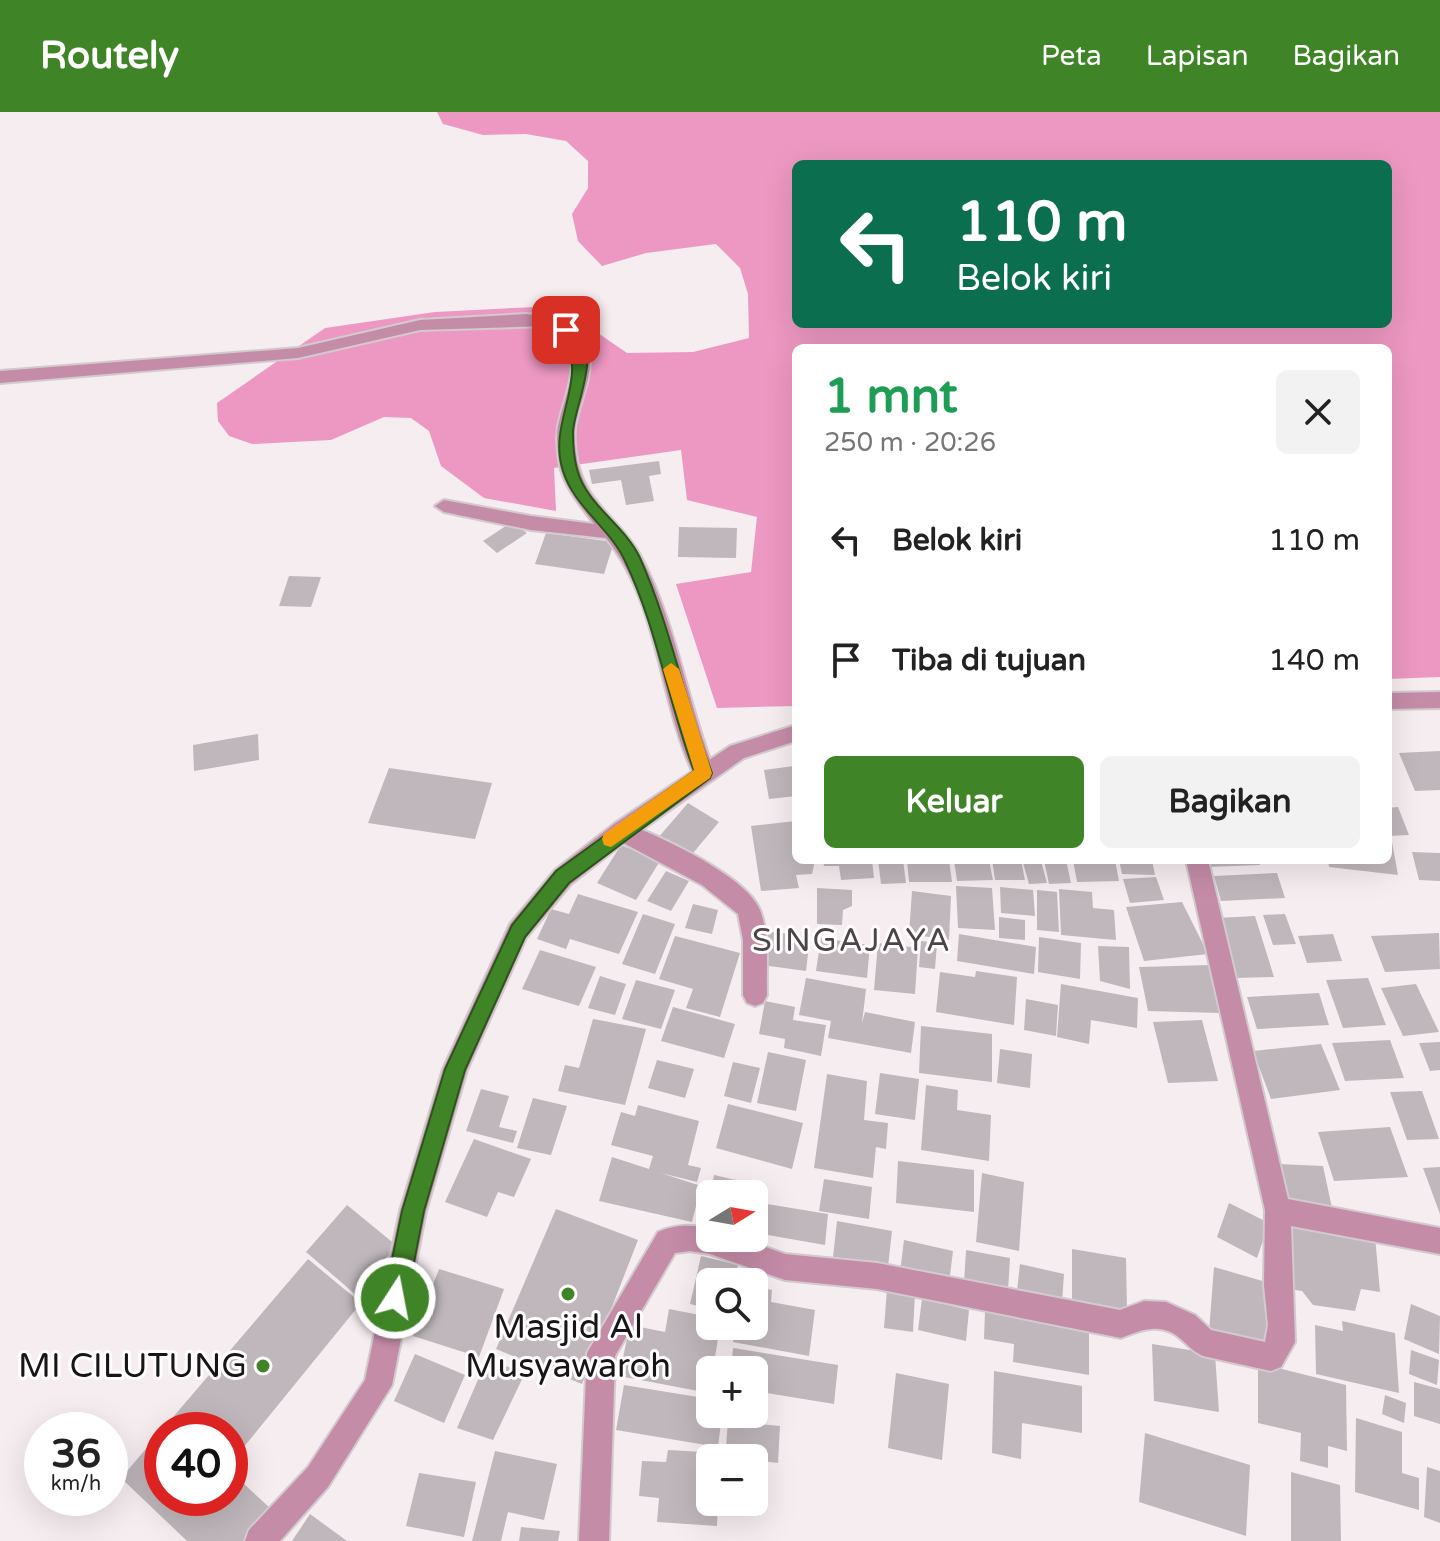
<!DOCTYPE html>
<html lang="id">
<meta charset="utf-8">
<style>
body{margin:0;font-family:"Varela Round",sans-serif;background:#f2f2f2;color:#222;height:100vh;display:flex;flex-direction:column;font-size:30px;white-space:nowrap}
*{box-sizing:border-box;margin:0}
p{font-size:26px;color:#767676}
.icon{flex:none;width:44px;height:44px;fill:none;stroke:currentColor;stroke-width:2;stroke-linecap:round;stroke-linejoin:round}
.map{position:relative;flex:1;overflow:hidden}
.sheet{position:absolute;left:792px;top:232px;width:600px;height:520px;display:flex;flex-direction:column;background:#fff;border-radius:12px;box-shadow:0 8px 32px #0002}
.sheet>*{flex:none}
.top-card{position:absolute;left:792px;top:48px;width:600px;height:168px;border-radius:12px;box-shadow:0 8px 32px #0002;background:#0b6e4f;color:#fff;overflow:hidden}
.needle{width:52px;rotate:79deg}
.tools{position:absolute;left:696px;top:1068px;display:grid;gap:16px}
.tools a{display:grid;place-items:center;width:72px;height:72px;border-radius:12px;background:#fff;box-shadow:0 8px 32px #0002;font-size:40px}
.speed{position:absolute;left:24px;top:1300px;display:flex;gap:16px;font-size:40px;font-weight:700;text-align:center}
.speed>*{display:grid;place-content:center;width:104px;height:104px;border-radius:50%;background:#fff;box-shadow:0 8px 32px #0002;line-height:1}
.speed small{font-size:20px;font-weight:400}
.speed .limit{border:12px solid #d22;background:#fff;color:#111}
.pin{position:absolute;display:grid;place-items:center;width:68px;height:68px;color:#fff;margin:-34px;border-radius:16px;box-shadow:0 4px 12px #0006}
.me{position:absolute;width:88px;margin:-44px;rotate:11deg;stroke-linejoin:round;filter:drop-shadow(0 0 6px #0008)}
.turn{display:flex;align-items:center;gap:28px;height:168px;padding:0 32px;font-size:36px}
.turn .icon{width:104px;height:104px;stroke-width:2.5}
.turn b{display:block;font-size:56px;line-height:68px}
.round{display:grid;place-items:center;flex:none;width:84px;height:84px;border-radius:12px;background:#f2f2f2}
.summary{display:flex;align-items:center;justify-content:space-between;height:136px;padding:0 32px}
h1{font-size:48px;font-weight:700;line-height:60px;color:#1e9e55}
.cta{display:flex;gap:16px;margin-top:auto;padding:16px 32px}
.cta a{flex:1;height:92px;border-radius:12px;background:#408428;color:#fff;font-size:32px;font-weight:700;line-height:92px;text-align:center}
.cta a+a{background:#f2f2f2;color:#222}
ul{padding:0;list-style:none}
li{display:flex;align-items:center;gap:24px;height:120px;padding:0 32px}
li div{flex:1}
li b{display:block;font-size:30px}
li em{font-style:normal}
header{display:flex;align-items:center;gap:48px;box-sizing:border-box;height:112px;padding:0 40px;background:#408428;color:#fff}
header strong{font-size:38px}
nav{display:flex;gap:44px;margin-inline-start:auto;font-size:28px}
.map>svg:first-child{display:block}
.forest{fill:#ed98c2;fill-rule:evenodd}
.building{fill:#bfb7bb}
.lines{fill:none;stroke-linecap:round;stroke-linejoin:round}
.service-casing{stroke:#d2cace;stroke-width:4}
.minor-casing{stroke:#d2cace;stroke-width:4}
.tertiary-casing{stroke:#d2cace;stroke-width:4}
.service{fill:#c58ca8;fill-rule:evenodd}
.minor{fill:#c58ca8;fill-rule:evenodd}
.tertiary{fill:#c58ca8;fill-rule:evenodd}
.route{fill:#408428;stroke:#2a561a;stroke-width:2}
.slow{fill:#f59e0b}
.poi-dot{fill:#408428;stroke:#fefcfd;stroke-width:3}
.labels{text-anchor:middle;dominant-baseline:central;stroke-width:6;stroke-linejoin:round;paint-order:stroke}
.quarter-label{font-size:32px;letter-spacing:2px;fill:#4c4548;stroke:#fefcfd}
.near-poi-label{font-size:34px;fill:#171516;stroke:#fefcfd}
</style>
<header>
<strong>Routely</strong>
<nav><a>Peta</a><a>Lapisan</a><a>Bagikan</a></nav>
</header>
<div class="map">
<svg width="1440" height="1429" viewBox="0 0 1440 1429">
<rect width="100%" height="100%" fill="#f6edf1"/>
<!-- forest -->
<path class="forest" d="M437 0H1440V565L1388 567V236H796V594L717 596 676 472 751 460 757 405 687 388 681 338 554 356 556 399 484 386 441 354 429 319 411 306 384 305 331 328 252 332 229 324 218 309 217 291 325 216 435 200 535 195 579 208 627 241 693 240 749 226 748 182 740 156 716 132 646 141 602 154 578 129 572 102 588 76V49L566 29 526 22 483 23 443 12ZM796 52H1388V212H796Z"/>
<!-- building -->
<path class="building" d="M659 349 661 362 649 364 654 389 626 393 621 368 592 372 589 358Z
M512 410 527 421 497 441 483 429Z
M679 415 737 416 736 446 678 445Z
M546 421 614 430 604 462 535 452Z
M289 464 321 465 311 495 279 494Z
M258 622 259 648 194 659 193 633Z
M1440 639V678L1415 679 1399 641Z
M794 654 796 684 769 687 764 658Z
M389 656 492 671 475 727 368 711Z
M688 691 719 710 689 746 657 727Z
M1398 695 1409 723 1388 724V696Z
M796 709V748H815L812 762 796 763 799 776 761 779 751 714Z
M1388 730H1392L1398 763 1329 755 1328 748H1388Z
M621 733 660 749 636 788 597 771Z
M1412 740 1440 741V769L1419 768Z
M823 748H872L874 766 841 768 839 754H824Z
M878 748H903L906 771 881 772Z
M907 748H949L952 770H909Z
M954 748H989L993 768 957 769Z
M992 748H1021L1025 768H995Z
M1044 748H1066L1071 771 1049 772Z
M1073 748H1115L1119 769 1077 770Z
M1119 748H1152L1155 763 1122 762Z
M1204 748H1258L1260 753 1207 755Z
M1041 749 1047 771 1029 772 1023 751Z
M666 759 689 769 671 799 647 789Z
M1277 761 1285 786 1221 789 1214 764Z
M1156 765 1164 788 1130 791 1123 767Z
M956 774 992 776 995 818 958 816Z
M1000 775 1033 778 1035 804 1001 801Z
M817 776 852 778V794L843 798 842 813 817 812Z
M1059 777 1092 780 1093 796 1114 798 1116 828 1061 823Z
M1037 778 1057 780 1059 820 1037 818Z
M912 779 951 784 949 828 909 822Z
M578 782 638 800 619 842 570 827 566 837 537 827 551 797 569 802Z
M1182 790 1208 842 1144 849 1126 795Z
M693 792 718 798 712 822 685 816Z
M643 802 675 812 655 862 622 852Z
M1285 802 1296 832 1273 833 1263 803Z
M1255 804 1274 865 1235 866 1217 806Z
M999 805 1025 808V828L999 826Z
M767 819 810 825 806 859 762 853Z
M1439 821 1440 857 1385 860 1371 824Z
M959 822 1036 835 1034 862 957 849Z
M1333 822 1342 849 1307 851 1298 824Z
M675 824 740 841 720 905 686 896 693 877 659 867Z
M1039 825 1081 831 1080 867 1038 860Z
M821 826 870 833 867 866 816 859Z
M921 829 937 831 935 857 919 855Z
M878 831 918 836 915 882 874 878Z
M1098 834 1129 835 1130 877 1100 869Z
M540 838 596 855 579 894 522 877Z
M1210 853 1221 901 1148 899 1139 855Z
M976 859 1017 865 1014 913 936 900 940 860 975 865Z
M600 864 626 872 615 903 588 896Z
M806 866 866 877 862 911 865 900 915 910 911 941 828 926 831 909 799 903Z
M1368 866 1386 913 1343 916 1326 868Z
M636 868 675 878 661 917 622 907Z
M1061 872 1138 886 1137 916 1091 908 1089 932 1057 925Z
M1416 872 1439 920 1403 924 1381 876Z
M1319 881 1329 913 1257 917 1247 885Z
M1026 887 1058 893 1056 924 1024 918Z
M765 889 795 895 793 908 826 913 821 944 784 936 785 927 759 922Z
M673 895 735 912 724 946 661 929Z
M593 907 646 917 625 993 558 979 565 953 579 956Z
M1202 908 1218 969 1168 971 1153 910Z
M921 914 992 922V970L919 961Z
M1390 928 1404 966 1345 969 1332 931Z
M1440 930V958L1430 959 1419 931Z
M1321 932 1340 978 1271 987 1253 939Z
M1000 937 1032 942 1030 976 997 971Z
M768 940 806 948 796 999 757 991Z
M657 948 694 957 685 986 648 976Z
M733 950 760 956 751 991 724 984Z
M880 961 919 967 915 1008 875 1002Z
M827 962 867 969 864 1008 888 1011 886 1037 876 1035 873 1066 814 1056Z
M926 973 958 978 957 998 991 1003 989 1049 921 1038Z
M481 977 509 984 499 1015 517 1019 513 1031 466 1019Z
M1422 979 1439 1027 1407 1028 1390 980Z
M533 986 567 994 551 1043 517 1036Z
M728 992 803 1011 792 1057 716 1036Z
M638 993 699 1009 688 1053 701 1056 697 1070 661 1061 701 1074 692 1110 599 1089 612 1045 649 1057 653 1044 611 1033 621 1000 635 1004Z
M1390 1015 1408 1065 1334 1069 1318 1020Z
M474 1027 531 1047 514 1085 498 1080 487 1105 445 1090Z
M898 1049 974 1058V1100L896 1091Z
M1278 1052 1323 1054 1332 1096 1286 1094Z
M1440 1055V1102L1423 1056Z
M982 1061 1024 1070 1019 1139 976 1130Z
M714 1063 762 1074 755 1107 754 1082H710Z
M824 1067 872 1075 869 1107 819 1099Z
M1229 1091 1269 1111 1257 1146 1217 1125Z
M767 1092 828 1102 825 1133 762 1122Z
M347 1093 397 1134 355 1182 306 1140Z
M556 1097 638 1128 582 1272 496 1237Z
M837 1109 892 1119 888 1155 833 1145Z
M1284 1109 1375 1124 1380 1180 1361 1177 1355 1199 1313 1193 1302 1179 1289 1177Z
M904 1128 953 1139 949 1171 900 1160Z
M1072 1137 1126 1146 1127 1201 1072 1192Z
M966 1138 1010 1146 1008 1179 964 1171Z
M701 1144 738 1153 735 1170H710V1197L690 1192Z
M308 1147 361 1191 230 1352V1318H162V1386H230V1359L270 1396 244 1429H187L121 1366Z
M1020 1152 1064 1162 1062 1190 1017 1179Z
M1214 1155 1273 1172 1269 1238 1209 1220Z
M439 1157 504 1177 479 1245 413 1224Z
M754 1174 772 1178 771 1190 815 1198 809 1244 733 1230 735 1214H754Z
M887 1177 915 1181 913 1220 884 1216Z
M922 1187 969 1198 966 1229 918 1218Z
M1411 1192 1440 1204 1439 1242 1404 1227Z
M669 1197 710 1205V1214H720L713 1258H710L709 1281 619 1264 630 1213 665 1220Z
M985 1199 1089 1215V1263L1013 1250 1014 1232 984 1227Z
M1342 1209 1395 1221 1399 1281 1316 1262 1315 1213 1343 1219Z
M1152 1232 1215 1242 1219 1300 1154 1289Z
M733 1236 838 1253 834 1292 754 1279V1258H731Z
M1411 1238 1439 1248 1437 1273 1409 1262Z
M415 1242 465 1263 444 1311 394 1289Z
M487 1247 525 1261 493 1328 457 1316Z
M1258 1251 1346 1273 1347 1339 1328 1334V1356L1300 1349 1301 1321 1258 1311Z
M994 1259 1082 1274V1321L1022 1311 1021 1347 992 1341Z
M896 1261 949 1272 942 1348 888 1336Z
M1414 1270 1440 1277V1312L1414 1304Z
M624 1273 710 1287V1302H722L718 1335 616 1318Z
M1385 1283 1406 1291 1404 1311 1382 1302Z
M1356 1306 1402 1320V1361L1419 1366V1398L1355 1380Z
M728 1309 780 1314 778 1351 754 1348V1346H725Z
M1145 1321 1250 1353 1246 1424 1139 1390Z
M668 1338 721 1341 720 1346H710V1390H718L717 1414 657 1410 659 1386 639 1384 642 1349 666 1350Z
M495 1339 557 1352 544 1408 508 1400 501 1429H472Z
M1427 1355 1440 1359V1411L1424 1405Z
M1291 1360 1340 1373 1341 1429H1291Z
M419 1361 476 1370 464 1425 406 1414Z
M310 1402 347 1429H292Z
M521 1415 560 1419 558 1429H519Z"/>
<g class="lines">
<defs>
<path id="service" d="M622 710C656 722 747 764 760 798 770 824 766 855 767 883L763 891 755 894 747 891 743 883V828L738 802 702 773 614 726 611 719 614 712Z"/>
<path id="minor" d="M526 202C549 204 571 206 584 228 600 257 578 288 575 317 574 329 576 348 580 359 590 393 624 413 640 443 676 510 687 590 715 661L712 667 704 670 696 667C658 591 661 494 606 426L531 418 444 400 435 394 444 388 531 404 594 412C582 395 567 379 561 358 558 347 556 326 558 314 566 276 590 239 546 214L420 218 298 246 0 271V259L298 236 420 208Z
M1186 748H1208L1288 1087 1440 1116V1142L1291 1114 1295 1230 1281 1255 1271 1259 1203 1244C1194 1240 1190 1235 1182 1228 1163 1210 1143 1217 1121 1226L877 1177 785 1168 710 1142 690 1139 675 1141 615 1244 609 1429H579L587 1241 658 1120C675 1112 692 1113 710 1116V1126H740L785 1142 877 1151 1120 1198 1144 1189 1166 1190 1195 1203 1211 1218 1265 1230 1268 1213 1264 1173 1265 1098Z"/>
<path id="tertiary" d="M1440 580V596L1388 597V581Z
M796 613V629L744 646 630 726 571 772 526 826 467 958 426 1099 392 1273 328 1375 280 1429H245L249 1418 308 1355 365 1268 400 1099 443 957 510 812 555 758 614 712 730 634Z"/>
</defs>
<!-- service casing -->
<use href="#service" class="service-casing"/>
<!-- minor casing -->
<use href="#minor" class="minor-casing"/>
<!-- tertiary casing -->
<use href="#tertiary" class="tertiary-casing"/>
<!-- service -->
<use href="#service" class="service"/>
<!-- minor -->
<use href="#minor" class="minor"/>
<!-- tertiary -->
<use href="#tertiary" class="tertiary"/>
</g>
<!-- route -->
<path class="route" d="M566 214C609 230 574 292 573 320 573 331 574 346 577 357 586 393 625 413 640 446 671 516 685 591 712 661L710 666 569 771 525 825 465 958 424 1099 407 1186 403 1194 395 1197 387 1194 384 1186 402 1099 445 957 512 813 556 759 694 659C668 590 657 516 625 449 610 416 574 395 563 359 546 307 594 266 559 218Z"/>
<!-- slow -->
<path class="slow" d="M671 551 679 557 712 661 710 666 611 735 604 733 602 727 604 722 694 658 663 557Z"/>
<!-- markers -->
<g class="poi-dot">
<circle cx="568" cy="1182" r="8"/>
<circle cx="263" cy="1254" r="8"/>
</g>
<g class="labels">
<!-- quarter labels -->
<g class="quarter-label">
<text x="852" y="829">SINGAJAYA</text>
</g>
<!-- near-poi labels -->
<g class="near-poi-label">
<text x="568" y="1215">Masjid Al<tspan x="568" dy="39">Musyawaroh</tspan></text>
<text x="247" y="1254" text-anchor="end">MI CILUTUNG</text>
</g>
</g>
</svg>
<div class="tools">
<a><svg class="needle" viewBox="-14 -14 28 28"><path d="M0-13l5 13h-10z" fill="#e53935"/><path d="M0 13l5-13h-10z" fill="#767676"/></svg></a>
<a><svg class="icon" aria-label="search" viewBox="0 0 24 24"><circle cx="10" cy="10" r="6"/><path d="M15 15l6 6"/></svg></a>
<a>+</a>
<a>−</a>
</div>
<div class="speed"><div>36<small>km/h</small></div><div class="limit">40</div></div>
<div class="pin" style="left:566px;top:218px;background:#d93025"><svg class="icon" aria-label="arrive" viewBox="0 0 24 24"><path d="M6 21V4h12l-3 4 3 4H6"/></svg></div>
<svg class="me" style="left:395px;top:1186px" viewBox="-20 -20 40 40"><circle r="17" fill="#408428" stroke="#fff" stroke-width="3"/><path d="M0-11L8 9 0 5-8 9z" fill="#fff"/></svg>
<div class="top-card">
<div class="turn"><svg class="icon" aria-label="left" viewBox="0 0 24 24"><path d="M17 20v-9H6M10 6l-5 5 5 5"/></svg><div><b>110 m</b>Belok kiri</div></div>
</div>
<section class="sheet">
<div class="summary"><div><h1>1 mnt</h1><p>250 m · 20:26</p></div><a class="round"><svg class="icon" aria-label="close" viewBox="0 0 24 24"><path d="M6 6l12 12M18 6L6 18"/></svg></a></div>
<ul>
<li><svg class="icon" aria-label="left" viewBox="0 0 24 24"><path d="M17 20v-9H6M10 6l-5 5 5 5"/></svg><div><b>Belok kiri</b></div><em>110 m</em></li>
<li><svg class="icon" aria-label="arrive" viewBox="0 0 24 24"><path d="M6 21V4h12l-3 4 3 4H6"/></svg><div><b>Tiba di tujuan</b></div><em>140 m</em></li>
</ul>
<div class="cta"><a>Keluar</a><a>Bagikan</a></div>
</section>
</div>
